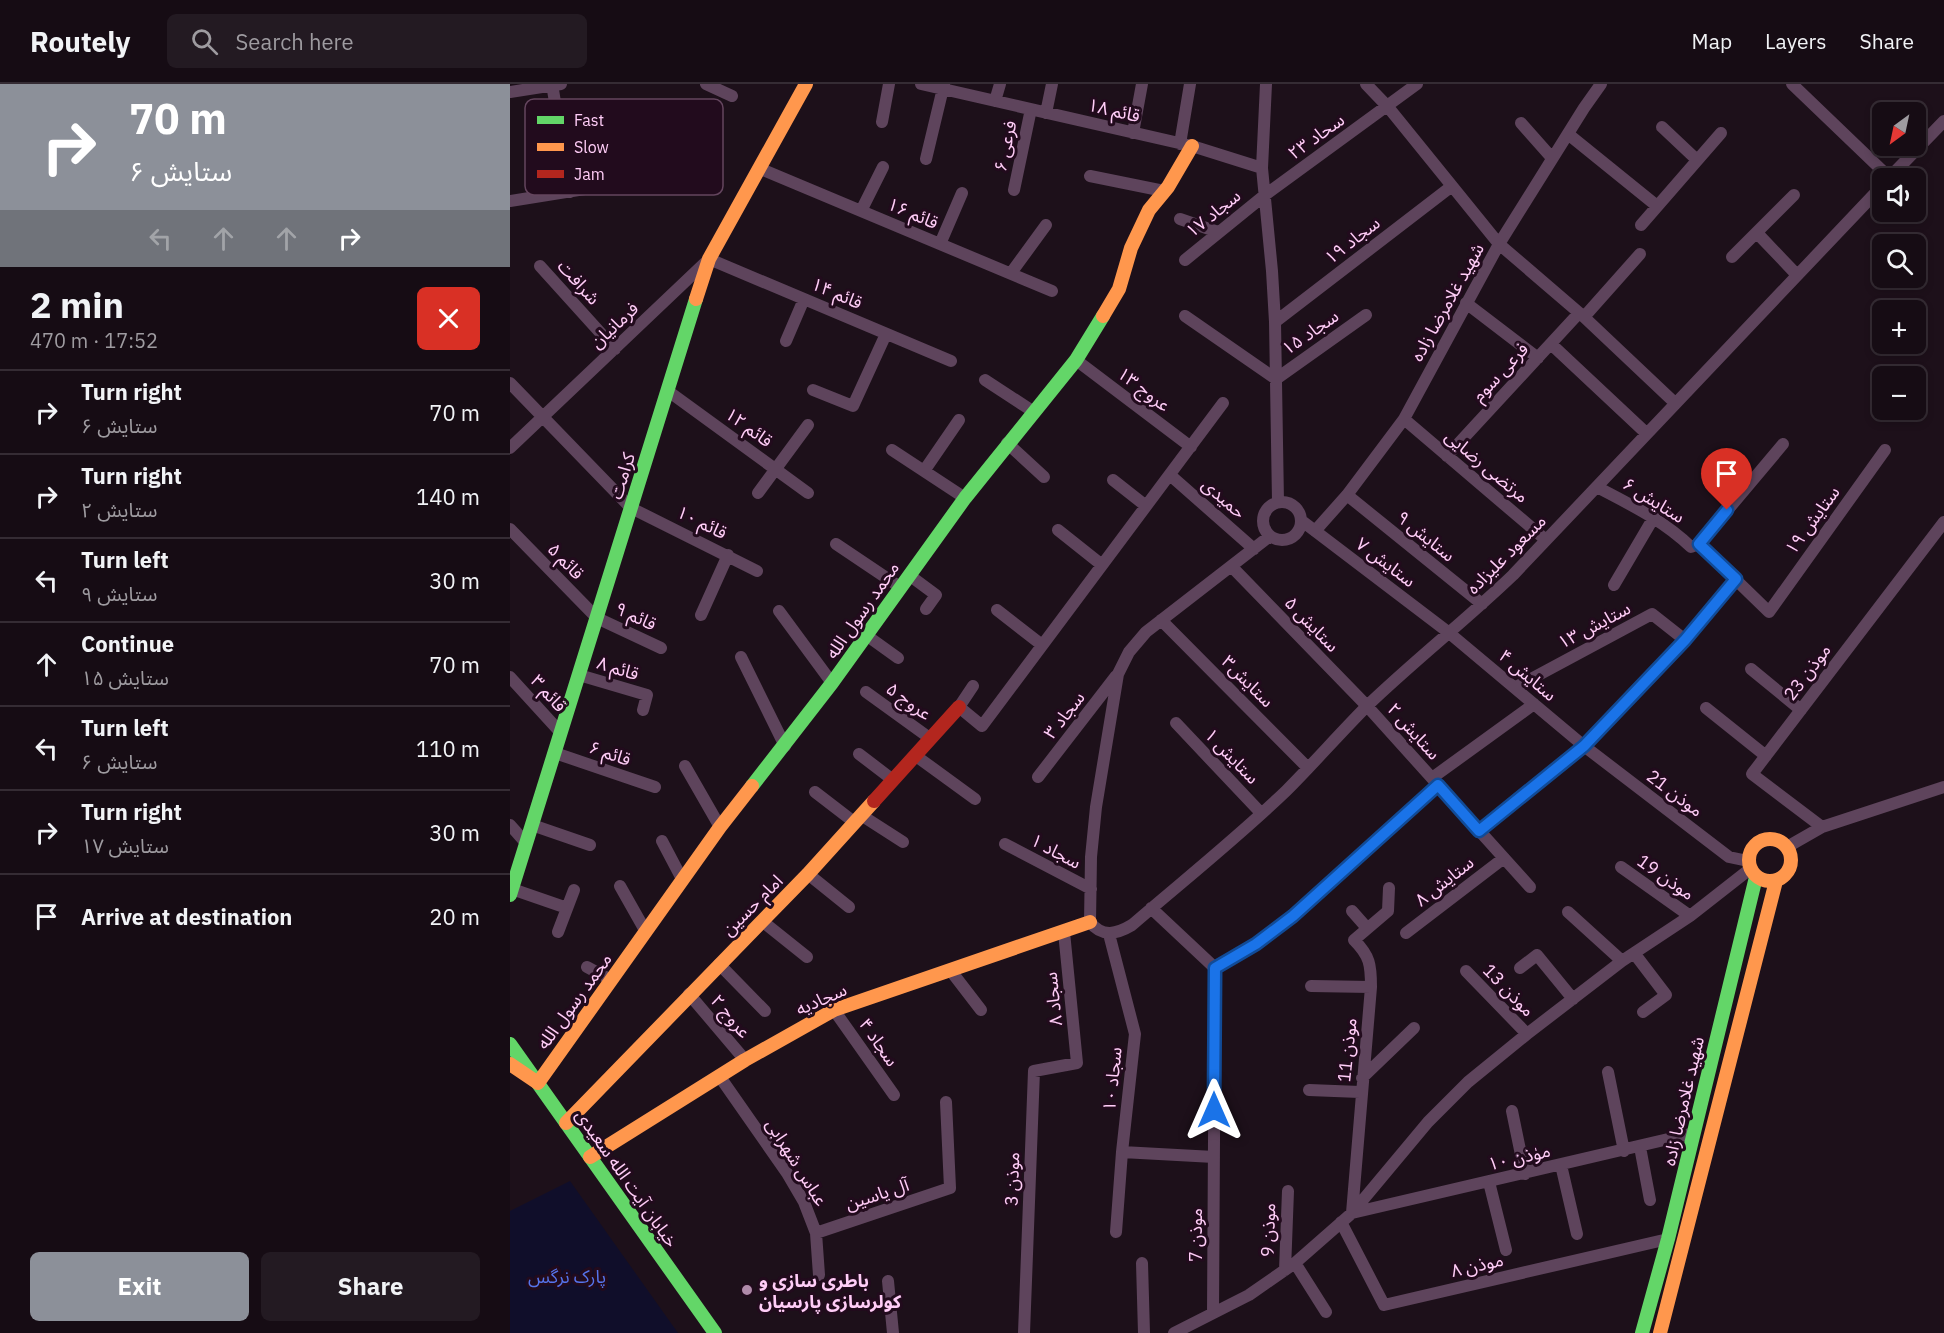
<!DOCTYPE html>
<meta charset="utf-8">
<style>
body{margin:0;font-family:"IBM Plex Sans","Noto Sans Arabic",sans-serif;background:#231a22;color:#f1f3f6;height:100vh;display:flex;flex-direction:column;font-size:22px;white-space:nowrap}
*{box-sizing:border-box;margin:0}
p{font-size:20px;color:#9e9ba0}
.icon{flex:none;width:33px;height:33px;fill:none;stroke:currentColor;stroke-width:2;stroke-linecap:round;stroke-linejoin:round}
.map{position:relative;flex:1;overflow:hidden}
.side{display:flex;flex-direction:column;background:#160c14;width:510px}
.side>*{flex:none}
.top-card{background:#8c9099;color:#fff;overflow:hidden}
.needle{width:39px;rotate:213deg}
.fabs{position:absolute;left:1362px;top:18px;display:grid;gap:12px}
.fabs a{display:grid;place-items:center;width:54px;height:54px;border-radius:9px;background:#160c14;box-shadow:0 3px 9px #0003,0 0 0 2px #352c34;font-size:30px}
.pin{position:absolute;display:grid;place-items:center;width:51px;height:51px;color:#fff;margin:-62px -26px;border-radius:50% 50% 50% 0;rotate:-45deg;box-shadow:0 0 6px #0007}
.pin .icon{rotate:45deg}
.me{position:absolute;width:66px;margin:-33px;rotate:0deg;stroke-linejoin:round;filter:drop-shadow(0 0 4px #0008)}
.turn{display:flex;align-items:center;gap:21px;height:126px;padding:0 30px;font-size:27px}
.turn .icon{width:78px;height:78px;stroke-width:2.5}
.turn b{display:block;font-size:42px;line-height:51px}
.lanes{display:flex;align-items:center;height:57px;padding:0 30px;background:#0003;justify-content:center;gap:30px;direction:ltr}
.lanes .off{opacity:.35}
.round{display:grid;place-items:center;flex:none;width:63px;height:63px;border-radius:9px;background:#231a22}
.overview{display:flex;align-items:center;justify-content:space-between;height:102px;padding:0 30px}
h1{font-size:36px;font-weight:800;line-height:45px}
.primary-button{display:flex;gap:12px;margin-top:auto;padding:12px 30px}
.primary-button a{flex:1;height:69px;border-radius:9px;background:#8c9099;color:#fff;font-size:24px;font-weight:800;line-height:69px;text-align:center}
.primary-button a+a{background:#231a22;color:#f1f3f6}
ul{padding:0;list-style:none}
li{display:flex;align-items:center;gap:18px;height:84px;padding:0 30px;border-top:2px solid #352c34}
li div{flex:1}
li b{display:block;font-size:22px}
li em{font-style:normal}
header{display:flex;align-items:center;gap:36px;box-sizing:border-box;height:84px;padding:0 30px;background:#160c14;border-bottom:2px solid #352c34}
header strong{font-size:28px}
nav{display:flex;gap:33px;margin-inline-start:auto;font-size:21px}
.search{width:420px;height:54px;background:#231a22;display:flex;align-items:center;gap:15px;box-sizing:border-box;padding:0 21px;border-radius:9px;color:#9e9ba0;font-size:22px}
main{display:flex;flex:1;min-height:0}
.map>svg:first-child{display:block}
.green{fill:#100e2a}
.lines{fill:none;stroke-linecap:round;stroke-linejoin:round}
.street{stroke:#5e445c;stroke-width:12}
.fast{stroke:#63d668;stroke-width:14}
.slow{stroke:#ff974d;stroke-width:14}
.jam{stroke:#b3261e;stroke-width:14}
.route-casing{stroke:#114b97;stroke-width:15}
.route{stroke:#1a73e8;stroke-width:10}
.poi-dot{fill:#b08baa;stroke:#220b1d;stroke-width:2}
.labels{text-anchor:middle;dominant-baseline:central;stroke-width:6;stroke-linejoin:round;paint-order:stroke}
.street-label{font-size:18px;fill:#ffcdf7;stroke:#220b1d}
.park-label{font-size:18px;fill:#5674ec;stroke:#220b1d}
.poi-label{font-size:18px;font-weight:bold;fill:#ffcdf7;stroke:#220b1d;text-anchor:start}
.key{fill:#220b1d;stroke:#64455e;stroke-width:1.5}
.key-label{font-size:16px;fill:#ffcdf7}
</style>
<header>
<strong>Routely</strong>
<div class="search"><svg class="icon" aria-label="search" viewBox="0 0 24 24"><circle cx="10" cy="10" r="6"/><path d="M15 15l6 6"/></svg>Search here</div>
<nav><a>Map</a><a>Layers</a><a>Share</a></nav>
</header>
<main>
<section class="side">
<div class="top-card">
<div class="turn"><svg class="icon" aria-label="right" viewBox="0 0 24 24"><path d="M7 20v-9h11M14 6l5 5-5 5"/></svg><div><b>70 m</b>ستایش ۶</div></div>
<div class="lanes"><svg class="icon off" aria-label="left" viewBox="0 0 24 24"><path d="M17 20v-9H6M10 6l-5 5 5 5"/></svg><svg class="icon off" aria-label="ahead" viewBox="0 0 24 24"><path d="M12 20V5M6 11l6-6 6 6"/></svg><svg class="icon off" aria-label="ahead" viewBox="0 0 24 24"><path d="M12 20V5M6 11l6-6 6 6"/></svg><svg class="icon" aria-label="right" viewBox="0 0 24 24"><path d="M7 20v-9h11M14 6l5 5-5 5"/></svg></div>
</div>
<div class="overview"><div><h1>2 min</h1><p>470 m · 17:52</p></div><a class="round" style="background:#d93025;color:#fff"><svg class="icon" aria-label="close" viewBox="0 0 24 24"><path d="M6 6l12 12M18 6L6 18"/></svg></a></div>
<ul>
<li><svg class="icon" aria-label="right" viewBox="0 0 24 24"><path d="M7 20v-9h11M14 6l5 5-5 5"/></svg><div><b>Turn right</b><p>ستایش ۶</p></div><em>70 m</em></li>
<li><svg class="icon" aria-label="right" viewBox="0 0 24 24"><path d="M7 20v-9h11M14 6l5 5-5 5"/></svg><div><b>Turn right</b><p>ستایش ۲</p></div><em>140 m</em></li>
<li><svg class="icon" aria-label="left" viewBox="0 0 24 24"><path d="M17 20v-9H6M10 6l-5 5 5 5"/></svg><div><b>Turn left</b><p>ستایش ۹</p></div><em>30 m</em></li>
<li><svg class="icon" aria-label="ahead" viewBox="0 0 24 24"><path d="M12 20V5M6 11l6-6 6 6"/></svg><div><b>Continue</b><p>ستایش ۱۵</p></div><em>70 m</em></li>
<li><svg class="icon" aria-label="left" viewBox="0 0 24 24"><path d="M17 20v-9H6M10 6l-5 5 5 5"/></svg><div><b>Turn left</b><p>ستایش ۶</p></div><em>110 m</em></li>
<li><svg class="icon" aria-label="right" viewBox="0 0 24 24"><path d="M7 20v-9h11M14 6l5 5-5 5"/></svg><div><b>Turn right</b><p>ستایش ۱۷</p></div><em>30 m</em></li>
<li><svg class="icon" aria-label="arrive" viewBox="0 0 24 24"><path d="M6 21V4h12l-3 4 3 4H6"/></svg><div><b>Arrive at destination</b></div><em>20 m</em></li>
</ul>
<div class="primary-button"><a>Exit</a><a>Share</a></div>
</section>
<div class="map">
<svg width="1434" height="1249" viewBox="0 0 1434 1249">
<rect width="100%" height="100%" fill="#1d101a"/>
<!-- green -->
<path class="green" d="M60 1097 168 1249H0V1127Z"/>
<g class="lines">
<!-- street -->
<path class="street" d="M42 0 60 108
M196 0 222 12
M411 0 682 62 752 84
M756 0 752 84 762 187 765 238 768 418
M856 0 878 23 989 160 1074 233 1165 319
M1282 0 1380 94
M0 8 51 0
M485 17 490 0
M536 29 542 0
M372 38 379 0
M1011 39 1042 74
M1152 43 1187 76
M623 49 632 0
M1058 50 1147 122
M670 60 680 0
M416 75 434 0
M251 85 542 207
M580 92 654 107
M1379 94 1434 37
M504 106 521 25
M0 117 168 90
M351 127 373 83
M670 135 708 148
M1131 141 1211 49
M1247 149 1287 191
M430 160 452 109
M1222 173 1284 111
M675 176 755 111 907 0
M30 182 105 265
M501 189 536 141
M956 219 1028 274
M675 232 766 295 856 231
M1074 233 1130 170
M765 238 942 102
M276 257 294 215
M1041 260 1136 349
M566 276 681 363
M475 296 524 328
M0 299 121 424 247 487
M303 306 343 322 376 250
M158 307 298 409
M894 335 1036 456
M497 359 534 393
M0 364 199 175 441 277
M382 366 455 414
M937 372 1069 229
M414 387 449 336
M660 391 744 465
M603 396 636 422
M1087 403C1121 421 1153 436 1181 463L1189 460 1259 528 1375 366
M248 409 298 341
M837 411 972 520
M753 437a19 19 0 1 1 38 0a19 19 0 1 1-38 0Z
M792 437 938 548 1074 662 1219 773 1238 777
M0 445 87 534 151 564
M548 446 592 481
M805 447 837 411 894 335 989 160 1074 24 1091 0
M760 452 636 548 619 568 608 590 586 723 581 773 580 838C592 854 607 850 622 841 673 797 727 754 776 707 804 679 830 649 858 621 905 576 956 536 1003 491L1372 102
M326 460 390 503
M1189 460 1273 360
M722 483 857 622 1020 803
M399 491 426 511 416 525
M1104 501 1144 433
M487 526 532 561
M269 527 322 599
M191 531 218 471
M651 536 798 684
M356 551 388 574
M231 573 275 662
M1241 585 1291 626
M69 591 137 611 133 626
M0 593 51 649
M463 602 449 623 472 642 713 319
M1006 603 1142 530 1175 556
M356 608 421 655
M1196 624 1256 672
M666 639 751 729
M45 669 145 703
M349 670 383 696
M406 672 465 715
M175 682 210 743
M528 693 606 592
M922 694 1024 620
M305 708 344 738
M351 731 393 758
M0 741 16 759
M22 741 80 761
M1312 743 1242 690 1434 438
M969 747 1074 662 1175 556 1226 495
M152 757 172 795
M495 760 581 805
M1277 763 1312 743 1434 703
M1111 783 1180 832
M298 790 339 823
M110 802 136 848
M879 804 878 827 844 856C860 872 861 881 861 903L842 1129 1184 1049
M2 805 57 824
M641 824 705 884
M842 827 857 844
M1058 828 1112 877
M252 837 297 873
M48 848 64 806
M896 849 994 774
M599 850 625 950 612 1068 606 1148
M1124 869 1156 911 1133 928
M209 880 255 927
M77 883 101 896
M705 884 746 860 783 832 928 701
M1010 884 1027 871 1063 915
M441 887 471 926
M956 887 1017 950
M801 902 861 903
M179 910 235 976
M324 926 384 1011
M1098 988 1114 1067
M210 993 277 1089 294 1118 306 1149 309 1191
M852 994 904 944
M799 1006 850 1008
M1002 1027 1015 1090
M1130 1063 1140 1116
M612 1068 704 1073
M1051 1081 1067 1150
M979 1098 996 1166
M831 1138 874 1221 1158 1155
M306 1149 440 1104 436 1018
M632 1179 634 1249
M785 1179 816 1228
M775 1186 778 1107
M378 1197 383 1249
M703 1229 705 884
M514 1249 524 987 567 979 554 848
M664 1249 739 1211 785 1179 842 1129 918 1038 958 998 1017 950 1112 877 1180 832 1240 785"/>
<!-- fast -->
<path class="fast" d="M242 702 322 599 455 414 566 276 593 232
M0 811 186 215
M0 960 205 1249
M1132 1249 1158 1155 1246 793"/>
<!-- slow -->
<path class="slow" d="M186 215 199 175 296 0
M593 232 609 205 621 164 639 126 658 103 682 62
M1239 776a21 21 0 1 1 42 0a21 21 0 1 1-42 0Z
M0 980 28 999 210 743 242 702
M56 1039 298 790 364 717
M80 1073 235 976 324 926 580 838
M1150 1249 1266 797"/>
<!-- jam -->
<path class="jam" d="M364 717 449 623"/>
</g>
<g class="lines">
<defs>
<path id="route" d="M704 1026 705 884 746 860 783 832 928 701 969 747 1074 662 1175 556 1226 495 1189 460 1217 426"/>
</defs>
<!-- route casing -->
<use href="#route" class="route-casing"/>
<!-- route -->
<use href="#route" class="route"/>
</g>
<!-- markers -->
<circle class="poi-dot" cx="237" cy="1206" r="6"/>
<g class="labels">
<!-- street labels -->
<g class="street-label">
<text transform="translate(604 26) rotate(13)">قائم ۱۸</text>
<text transform="translate(806 52) rotate(-36)">سحاد ۲۳</text>
<text transform="translate(495 62) rotate(-78)">فرعی ۶</text>
<text transform="translate(403 129) rotate(23)">قائم ۱۶</text>
<text transform="translate(703 129) rotate(-39)">سجاد ۱۷</text>
<text transform="translate(842 156) rotate(-38)">سجاد ۱۹</text>
<text transform="translate(69 198) rotate(48)">شرافت</text>
<text transform="translate(327 209) rotate(23)">قائم ۱۴</text>
<text transform="translate(937 218) rotate(-61)">شهید غلامرضا زاده</text>
<text transform="translate(104 241) rotate(-43)">فرمانیان</text>
<text transform="translate(800 248) rotate(-35)">سجاد ۱۵</text>
<text transform="translate(990 288) rotate(-47)">فرعی سوم</text>
<text transform="translate(634 305) rotate(37)">عروج ۱۳</text>
<text transform="translate(239 343) rotate(36)">قائم ۱۲</text>
<text transform="translate(977 382) rotate(40)">مرتضی رضایی</text>
<text transform="translate(112 392) rotate(-73)">کرامت</text>
<text transform="translate(714 414) rotate(41)">حمیدی</text>
<text transform="translate(1144 416) rotate(32)">ستایش ۶</text>
<text transform="translate(1302 436) rotate(-54)">ستایش ۱۹</text>
<text transform="translate(192 438) rotate(26)">قائم ۱۰</text>
<text transform="translate(916 452) rotate(39)">ستایش ۹</text>
<text transform="translate(996 470) rotate(-45)">مسعود علیزاده</text>
<text transform="translate(56 477) rotate(46)">قائم ۵</text>
<text transform="translate(876 478) rotate(37)">ستایش ۷</text>
<text transform="translate(352 526) rotate(-55)">محمد رسول الله</text>
<text transform="translate(126 532) rotate(25)">قائم ۹</text>
<text transform="translate(802 540) rotate(46)">ستایش ۵</text>
<text transform="translate(1084 541) rotate(-28)">ستایش ۱۳</text>
<text transform="translate(108 584) rotate(17)">قائم ۸</text>
<text transform="translate(1297 588) rotate(-53)">موذن 23</text>
<text transform="translate(1018 591) rotate(40)">ستایش ۴</text>
<text transform="translate(738 597) rotate(45)">ستایش۳</text>
<text transform="translate(39 609) rotate(48)">قائم ۳</text>
<text transform="translate(399 617) rotate(36)">عروج ۵</text>
<text transform="translate(554 631) rotate(-52)">سجاد ۳</text>
<text transform="translate(904 647) rotate(48)">ستایش ۲</text>
<text transform="translate(100 669) rotate(19)">قائم ۶</text>
<text transform="translate(722 672) rotate(46)">ستایش ۱</text>
<text transform="translate(1165 709) rotate(37)">موذن 21</text>
<text transform="translate(546 767) rotate(28)">سجاد ۱</text>
<text transform="translate(1156 793) rotate(35)">موذن 19</text>
<text transform="translate(934 797) rotate(-38)">ستایش ۸</text>
<text transform="translate(242 821) rotate(-45)">امام حسین</text>
<text transform="translate(999 906) rotate(46)">موذن 13</text>
<text transform="translate(311 915) rotate(-24)">سجادیه</text>
<text transform="translate(543 915) rotate(-96)">سجاد ۸</text>
<text transform="translate(64 917) rotate(-54)">محمد رسول الله</text>
<text transform="translate(221 932) rotate(50)">عروج ۲</text>
<text transform="translate(369 958) rotate(55)">سجاد ۴</text>
<text transform="translate(837 966) rotate(-84)">موذن 11</text>
<text transform="translate(602 995) rotate(-84)">سجاد ۱۰</text>
<text transform="translate(1173 1017) rotate(-77)">شهید غلامرضا زاده</text>
<text transform="translate(1009 1073) rotate(-13)">موٰذن ۱۰</text>
<text transform="translate(287 1078) rotate(58)">عباس شهرابی</text>
<text transform="translate(117 1094) rotate(55)">خیابان آیت الله سعیدی</text>
<text transform="translate(502 1095) rotate(-88)">موذن 3</text>
<text transform="translate(367 1110) rotate(-18)">آل یاسین</text>
<text transform="translate(758 1146) rotate(-88)">موذن 9</text>
<text transform="translate(685 1151) rotate(-90)">موذن 7</text>
<text transform="translate(967 1181) rotate(-13)">موذن ۸</text>
</g>
<!-- park labels -->
<g class="park-label">
<text x="57" y="1192">پارک نرگس</text>
</g>
<!-- poi labels -->
<g class="poi-label">
<text x="249" y="1196">باطری سازی و<tspan x="249" dy="21">کولرسازی پارسیان</tspan></text>
</g>
</g>
<!-- legend -->
<rect x="15" y="15" width="198" height="96" rx="9" class="key"/>
<rect x="27" y="32" width="27" height="8" fill="#63d668"/>
<rect x="27" y="59" width="27" height="8" fill="#ff974d"/>
<rect x="27" y="86" width="27" height="8" fill="#b3261e"/>
<g class="key-label">
<text x="64" y="42">Fast</text>
<text x="64" y="69">Slow</text>
<text x="64" y="96">Jam</text>
</g>
</svg>
<div class="fabs">
<a><svg class="needle" viewBox="-14 -14 28 28"><path d="M0-13l5 13h-10z" fill="#e53935"/><path d="M0 13l5-13h-10z" fill="#9e9ba0"/></svg></a>
<a><svg class="icon" aria-label="sound" viewBox="0 0 24 24"><path d="M4 9h4l5-4v14l-5-4H4zM17 9q2 3 0 6"/></svg></a>
<a><svg class="icon" aria-label="search" viewBox="0 0 24 24"><circle cx="10" cy="10" r="6"/><path d="M15 15l6 6"/></svg></a>
<a>+</a>
<a>−</a>
</div>
<div class="pin" style="left:1217px;top:426px;background:#d93025"><svg class="icon" aria-label="arrive" viewBox="0 0 24 24"><path d="M6 21V4h12l-3 4 3 4H6"/></svg></div>
<svg class="me" style="left:704px;top:1026px" viewBox="-20 -20 40 40"><path d="M0-17L14 15 0 8-14 15z" fill="#1a73e8" stroke="#fff" stroke-width="4"/></svg>
</div>
</main>
